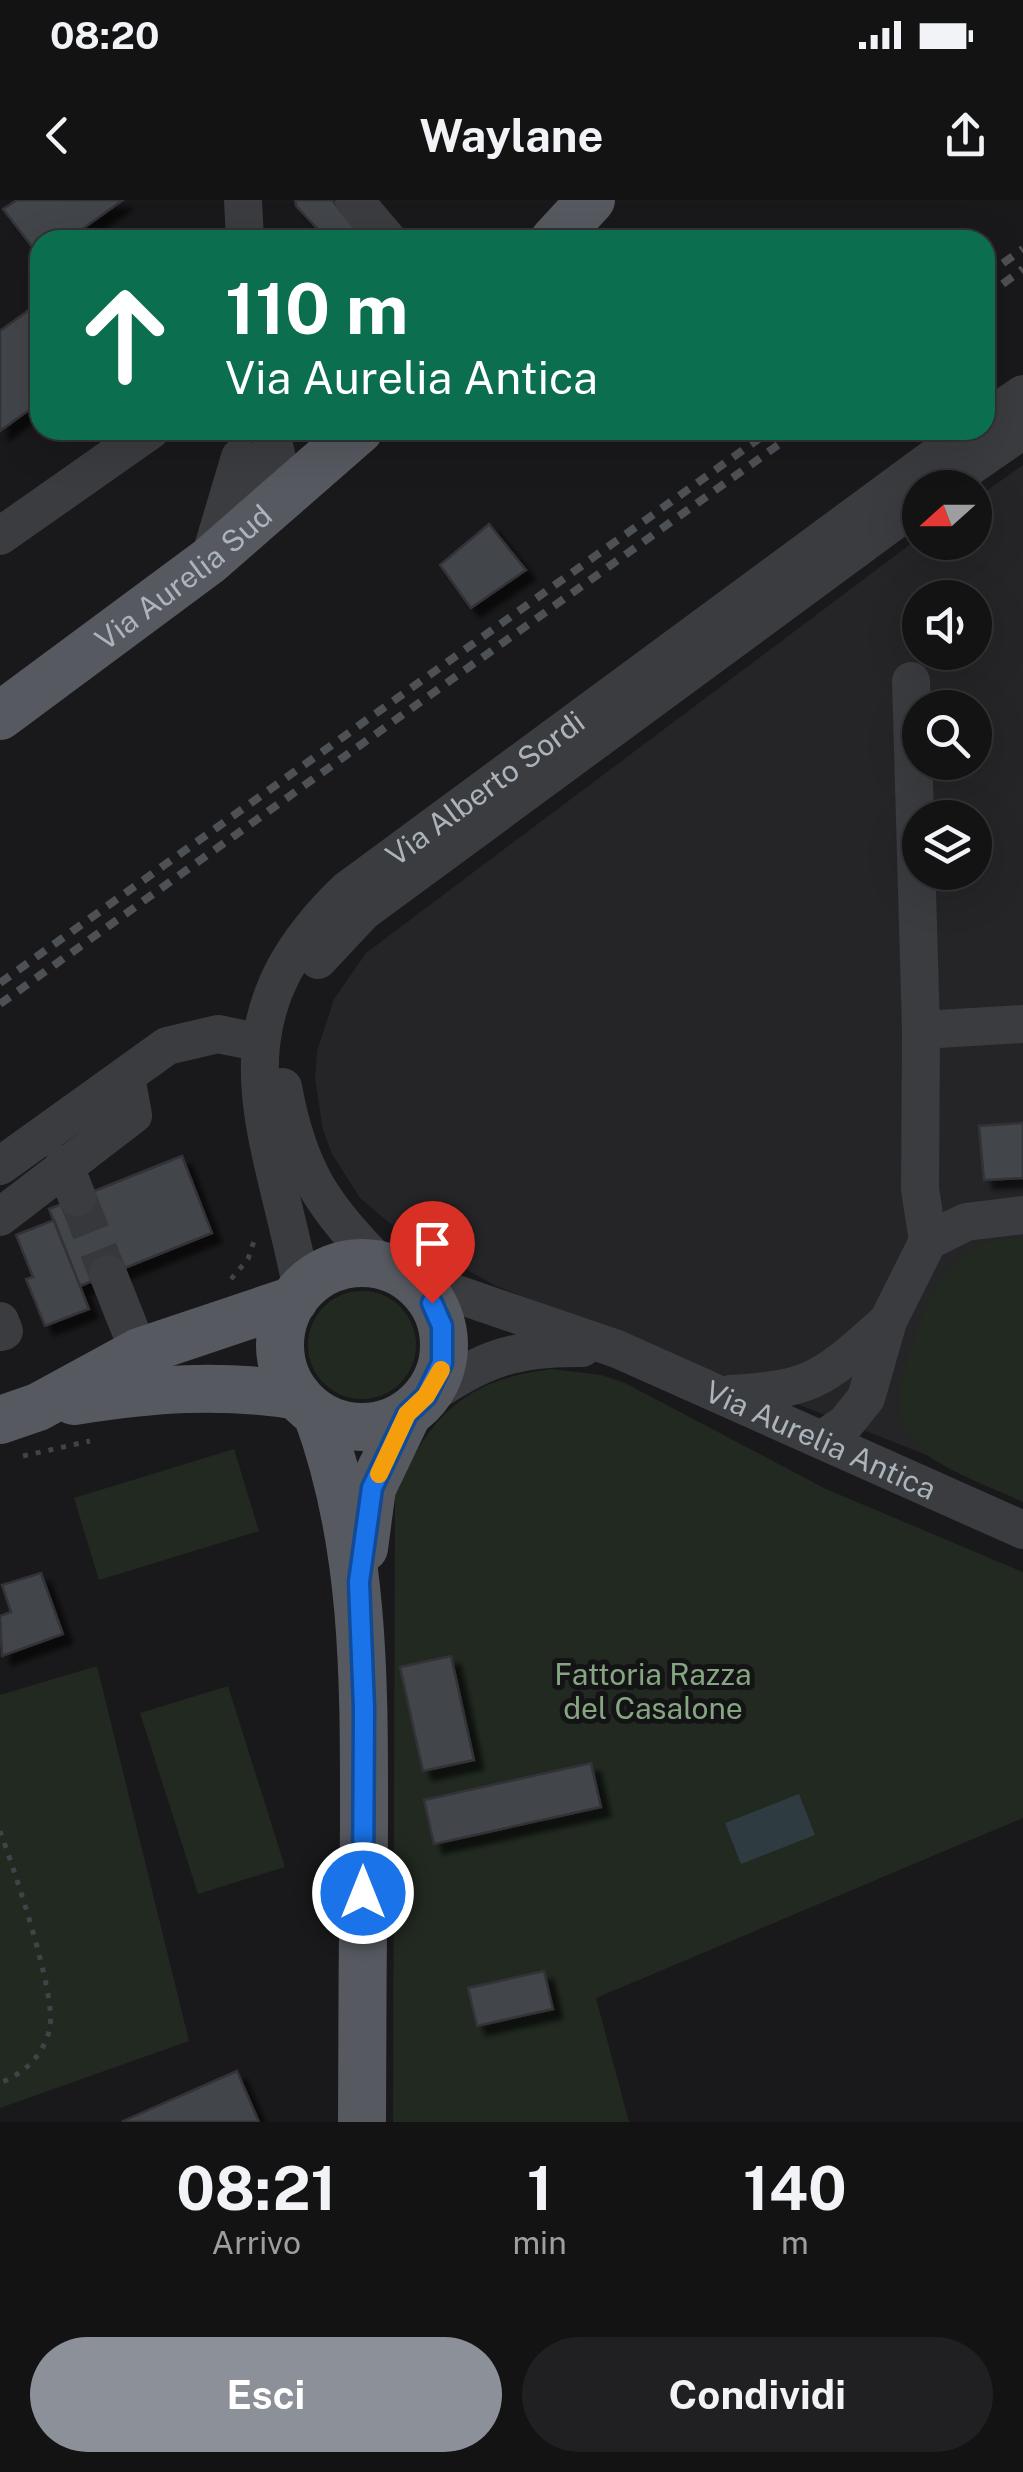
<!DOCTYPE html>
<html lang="it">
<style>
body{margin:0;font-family:"Public Sans",sans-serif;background:#202022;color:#f1f3f6;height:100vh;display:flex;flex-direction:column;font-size:38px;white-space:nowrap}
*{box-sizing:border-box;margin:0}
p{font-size:32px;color:#9d9ea0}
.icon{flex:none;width:55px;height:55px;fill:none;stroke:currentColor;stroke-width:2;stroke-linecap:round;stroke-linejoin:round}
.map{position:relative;height:1922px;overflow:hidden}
.panel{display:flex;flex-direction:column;background:#131314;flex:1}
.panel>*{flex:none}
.hud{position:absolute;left:30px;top:30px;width:965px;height:210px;border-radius:30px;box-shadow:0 10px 40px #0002,0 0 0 2px #323234;background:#0b6e4f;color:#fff;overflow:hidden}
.needle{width:65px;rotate:249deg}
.fabs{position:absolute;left:902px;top:270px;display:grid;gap:20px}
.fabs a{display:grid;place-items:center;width:90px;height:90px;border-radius:50%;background:#131314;box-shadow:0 10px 40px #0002,0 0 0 2px #323234;font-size:50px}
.pin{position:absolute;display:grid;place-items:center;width:85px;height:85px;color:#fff;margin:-102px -42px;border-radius:50% 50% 50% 0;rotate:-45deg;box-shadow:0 0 10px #0007}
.pin .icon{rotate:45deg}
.me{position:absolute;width:110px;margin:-55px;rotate:0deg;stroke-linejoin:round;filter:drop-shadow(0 0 8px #0008)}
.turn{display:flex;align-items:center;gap:35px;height:210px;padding:0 30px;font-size:45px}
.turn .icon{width:130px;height:130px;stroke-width:2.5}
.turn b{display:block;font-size:70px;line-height:85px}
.eta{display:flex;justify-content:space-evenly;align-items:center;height:170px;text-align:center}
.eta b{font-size:60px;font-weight:700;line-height:70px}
.button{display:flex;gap:20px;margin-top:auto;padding:20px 30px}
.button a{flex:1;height:115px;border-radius:60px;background:#8c9099;color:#fff;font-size:40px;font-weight:700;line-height:115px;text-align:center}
.button a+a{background:#202022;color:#f1f3f6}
.status{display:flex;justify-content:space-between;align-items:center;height:70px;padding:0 50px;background:#131314;direction:ltr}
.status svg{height:28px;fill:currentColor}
header{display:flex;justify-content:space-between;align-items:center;height:130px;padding:0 30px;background:#131314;font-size:45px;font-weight:700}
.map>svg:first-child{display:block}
.built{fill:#252528;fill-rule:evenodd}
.green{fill:#212920}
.water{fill:#2e3b40}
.building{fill:#434448;stroke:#333337;stroke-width:2.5;filter:url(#shadow)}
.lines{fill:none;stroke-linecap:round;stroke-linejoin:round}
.minor-tunnel{stroke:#36383b;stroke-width:38;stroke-dasharray:38 19;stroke-linecap:butt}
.path{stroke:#404347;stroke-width:5;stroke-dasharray:5 8;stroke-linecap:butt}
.minor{stroke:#3a3c40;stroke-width:38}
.major{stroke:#56595f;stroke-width:48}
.rail{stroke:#4d5055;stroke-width:8;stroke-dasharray:12 10;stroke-linecap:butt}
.route-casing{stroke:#114b97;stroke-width:25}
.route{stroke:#1a73e8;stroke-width:18}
.slow{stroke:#f59e0b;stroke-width:18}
.labels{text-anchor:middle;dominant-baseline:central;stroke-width:10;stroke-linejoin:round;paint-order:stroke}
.street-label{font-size:30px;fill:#abb3bb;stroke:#141416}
.park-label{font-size:30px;fill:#86a682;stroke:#141416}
</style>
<div class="status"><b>08:20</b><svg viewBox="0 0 49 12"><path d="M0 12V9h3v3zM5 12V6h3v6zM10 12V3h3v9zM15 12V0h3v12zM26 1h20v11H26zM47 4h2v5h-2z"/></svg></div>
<header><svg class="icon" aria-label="back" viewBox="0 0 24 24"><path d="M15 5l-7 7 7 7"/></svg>Waylane<svg class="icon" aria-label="share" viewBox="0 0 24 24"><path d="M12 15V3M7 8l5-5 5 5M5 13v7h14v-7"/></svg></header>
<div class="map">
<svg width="1023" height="1922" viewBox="0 0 1023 1922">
<defs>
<filter id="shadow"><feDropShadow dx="9" dy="9" stdDeviation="2.5" flood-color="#0009"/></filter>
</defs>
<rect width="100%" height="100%" fill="#19191b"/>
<!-- built -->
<path class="built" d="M1023 265V1302L924 1254 494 1085 399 1031 360 998 332 954 323 930 315 879 317 851 334 799 366 753 920 337V342H975V299ZM920 398H975V452H920ZM920 508H975V562H920ZM920 618H975V672H920Z"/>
<!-- green -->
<path class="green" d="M1023 1038V1302C992 1287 929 1266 911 1239 891 1209 900 1183 910 1151 929 1092 948 1036 1023 1038Z
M308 1145a54 54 0 1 1 108 0a54 54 0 1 1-108 0Z
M552 1169 601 1175 625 1183 826 1289 1023 1372V1618L596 1798 629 1922H393L395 1293C431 1215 463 1180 552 1169Z
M234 1249 259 1331 99 1380 74 1298Z
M97 1466 189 1841 0 1908V1495Z
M228 1486 285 1667 198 1694 140 1513Z"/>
<!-- water -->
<path class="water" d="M799 1594 815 1635 741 1664 725 1623Z"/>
<!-- building -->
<path class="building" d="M17 0H123L67 40H40V57L3 9Z
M295 0H332L358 32 349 40H328L296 6Z
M40 102V202L0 231V131Z
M489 324 526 370 471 408 440 365Z
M1023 923V978L984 980 979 926Z
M182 956 212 1033 80 1086 49 1009Z
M54 1020 89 1109 45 1126 26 1079 33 1077 16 1035Z
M41 1373 63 1434 2 1456 0 1416 11 1412 2 1385Z
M451 1456 474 1560 423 1571 400 1467Z
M591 1563 601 1607 434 1644 424 1600Z
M544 1771 553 1809 477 1826 468 1788Z
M237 1871 259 1922H123V1921Z"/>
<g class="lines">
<!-- minor-tunnel -->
<path class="minor-tunnel" d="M77 997 108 1074"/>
<!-- path -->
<path class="path" d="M231 1079 248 1059 255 1038
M23 1256 90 1241
M0 1631C14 1669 56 1793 50 1827 44 1855 25 1873 0 1883"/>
<!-- minor -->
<g class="minor">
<path d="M243 0 245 40"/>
<path d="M354 0 388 40"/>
<path d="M985 220 1023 194"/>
<path d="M239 265 250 292 275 307C281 280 280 255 268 230"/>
<path d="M939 288 1023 230"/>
<path d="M0 336 151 230"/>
<path d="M209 361 240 257"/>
<path d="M911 481 921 830 920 989 928 1041"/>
<path d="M318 760 363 712 920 302"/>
<path d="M921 830 1023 824"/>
<path d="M283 887C298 970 323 1007 381 1065"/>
<path d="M64 964 77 997"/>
<path d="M0 966 167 846 218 834 258 842"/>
<path d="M0 1017 133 915 126 877"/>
<path d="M108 1074 139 1152"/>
<path id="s1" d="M407 1077 617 1149 1023 1330"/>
<path id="s2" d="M302 1090C271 927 206 825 347 690L971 230"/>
<path d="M0 1121 4 1131 0 1132"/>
<path d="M730 1194C817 1189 824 1177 888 1121"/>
<path d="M427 1197C482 1159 515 1147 582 1148"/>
<path d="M823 1239 846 1223 866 1198 888 1121 928 1041 966 1022 1023 1015"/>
</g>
<!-- major -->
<g class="major">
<path d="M554 40 591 0"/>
<path id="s3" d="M0 516 209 361 359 230"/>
<circle cx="362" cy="1145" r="82"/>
<path d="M74 1201C151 1189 221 1183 298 1196"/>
<path d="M317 1214C366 1347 364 1486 364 1626 363 1725 362 1823 362 1922"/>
<path d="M0 1220 38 1207 139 1152 294 1100"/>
<path d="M364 1348 372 1288 407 1215"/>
</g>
<!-- rail -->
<path class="rail" d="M985 76 1023 49
M985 97 1023 69
M0 783 771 230
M0 804 799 230"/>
</g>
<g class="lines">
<defs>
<path id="route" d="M363 1693 364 1508 359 1382 372 1288 407 1214 426 1196 442 1163V1126L432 1103"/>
</defs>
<!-- route casing -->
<use href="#route" class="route-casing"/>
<!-- route -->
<use href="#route" class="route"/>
<!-- slow -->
<path class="slow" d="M379 1274 407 1214 426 1196 441 1170"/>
</g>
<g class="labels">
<!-- street labels -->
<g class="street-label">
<text stroke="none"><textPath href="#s3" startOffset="230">Via Aurelia Sud</textPath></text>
<text stroke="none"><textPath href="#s2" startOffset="602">Via Alberto Sordi</textPath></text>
<text stroke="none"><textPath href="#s1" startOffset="445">Via Aurelia Antica</textPath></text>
</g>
<!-- park labels -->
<g class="park-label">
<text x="653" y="1474">Fattoria Razza<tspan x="653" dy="34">del Casalone</tspan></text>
</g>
</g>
</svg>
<div class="fabs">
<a><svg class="needle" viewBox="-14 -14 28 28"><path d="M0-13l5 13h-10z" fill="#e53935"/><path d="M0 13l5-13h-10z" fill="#9d9ea0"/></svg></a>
<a><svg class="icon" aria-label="sound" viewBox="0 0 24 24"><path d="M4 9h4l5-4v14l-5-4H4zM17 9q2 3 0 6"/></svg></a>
<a><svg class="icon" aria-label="search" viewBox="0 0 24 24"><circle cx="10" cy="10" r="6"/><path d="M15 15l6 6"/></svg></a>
<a><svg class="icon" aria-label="layers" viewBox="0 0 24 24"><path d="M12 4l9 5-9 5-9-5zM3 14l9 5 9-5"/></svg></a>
</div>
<div class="pin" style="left:432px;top:1103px;background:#d93025"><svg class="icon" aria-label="arrive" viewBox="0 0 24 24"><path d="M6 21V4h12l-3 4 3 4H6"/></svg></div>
<svg class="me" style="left:363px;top:1693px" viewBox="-20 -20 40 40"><circle r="17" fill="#1a73e8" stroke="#fff" stroke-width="3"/><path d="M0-11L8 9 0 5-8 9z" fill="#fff"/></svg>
<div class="hud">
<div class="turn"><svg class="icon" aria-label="ahead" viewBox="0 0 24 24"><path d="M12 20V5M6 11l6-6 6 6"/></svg><div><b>110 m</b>Via Aurelia Antica</div></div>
</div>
</div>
<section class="panel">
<div class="eta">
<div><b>08:21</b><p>Arrivo</p></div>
<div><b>1</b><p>min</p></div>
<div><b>140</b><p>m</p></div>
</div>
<div class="button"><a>Esci</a><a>Condividi</a></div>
</section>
